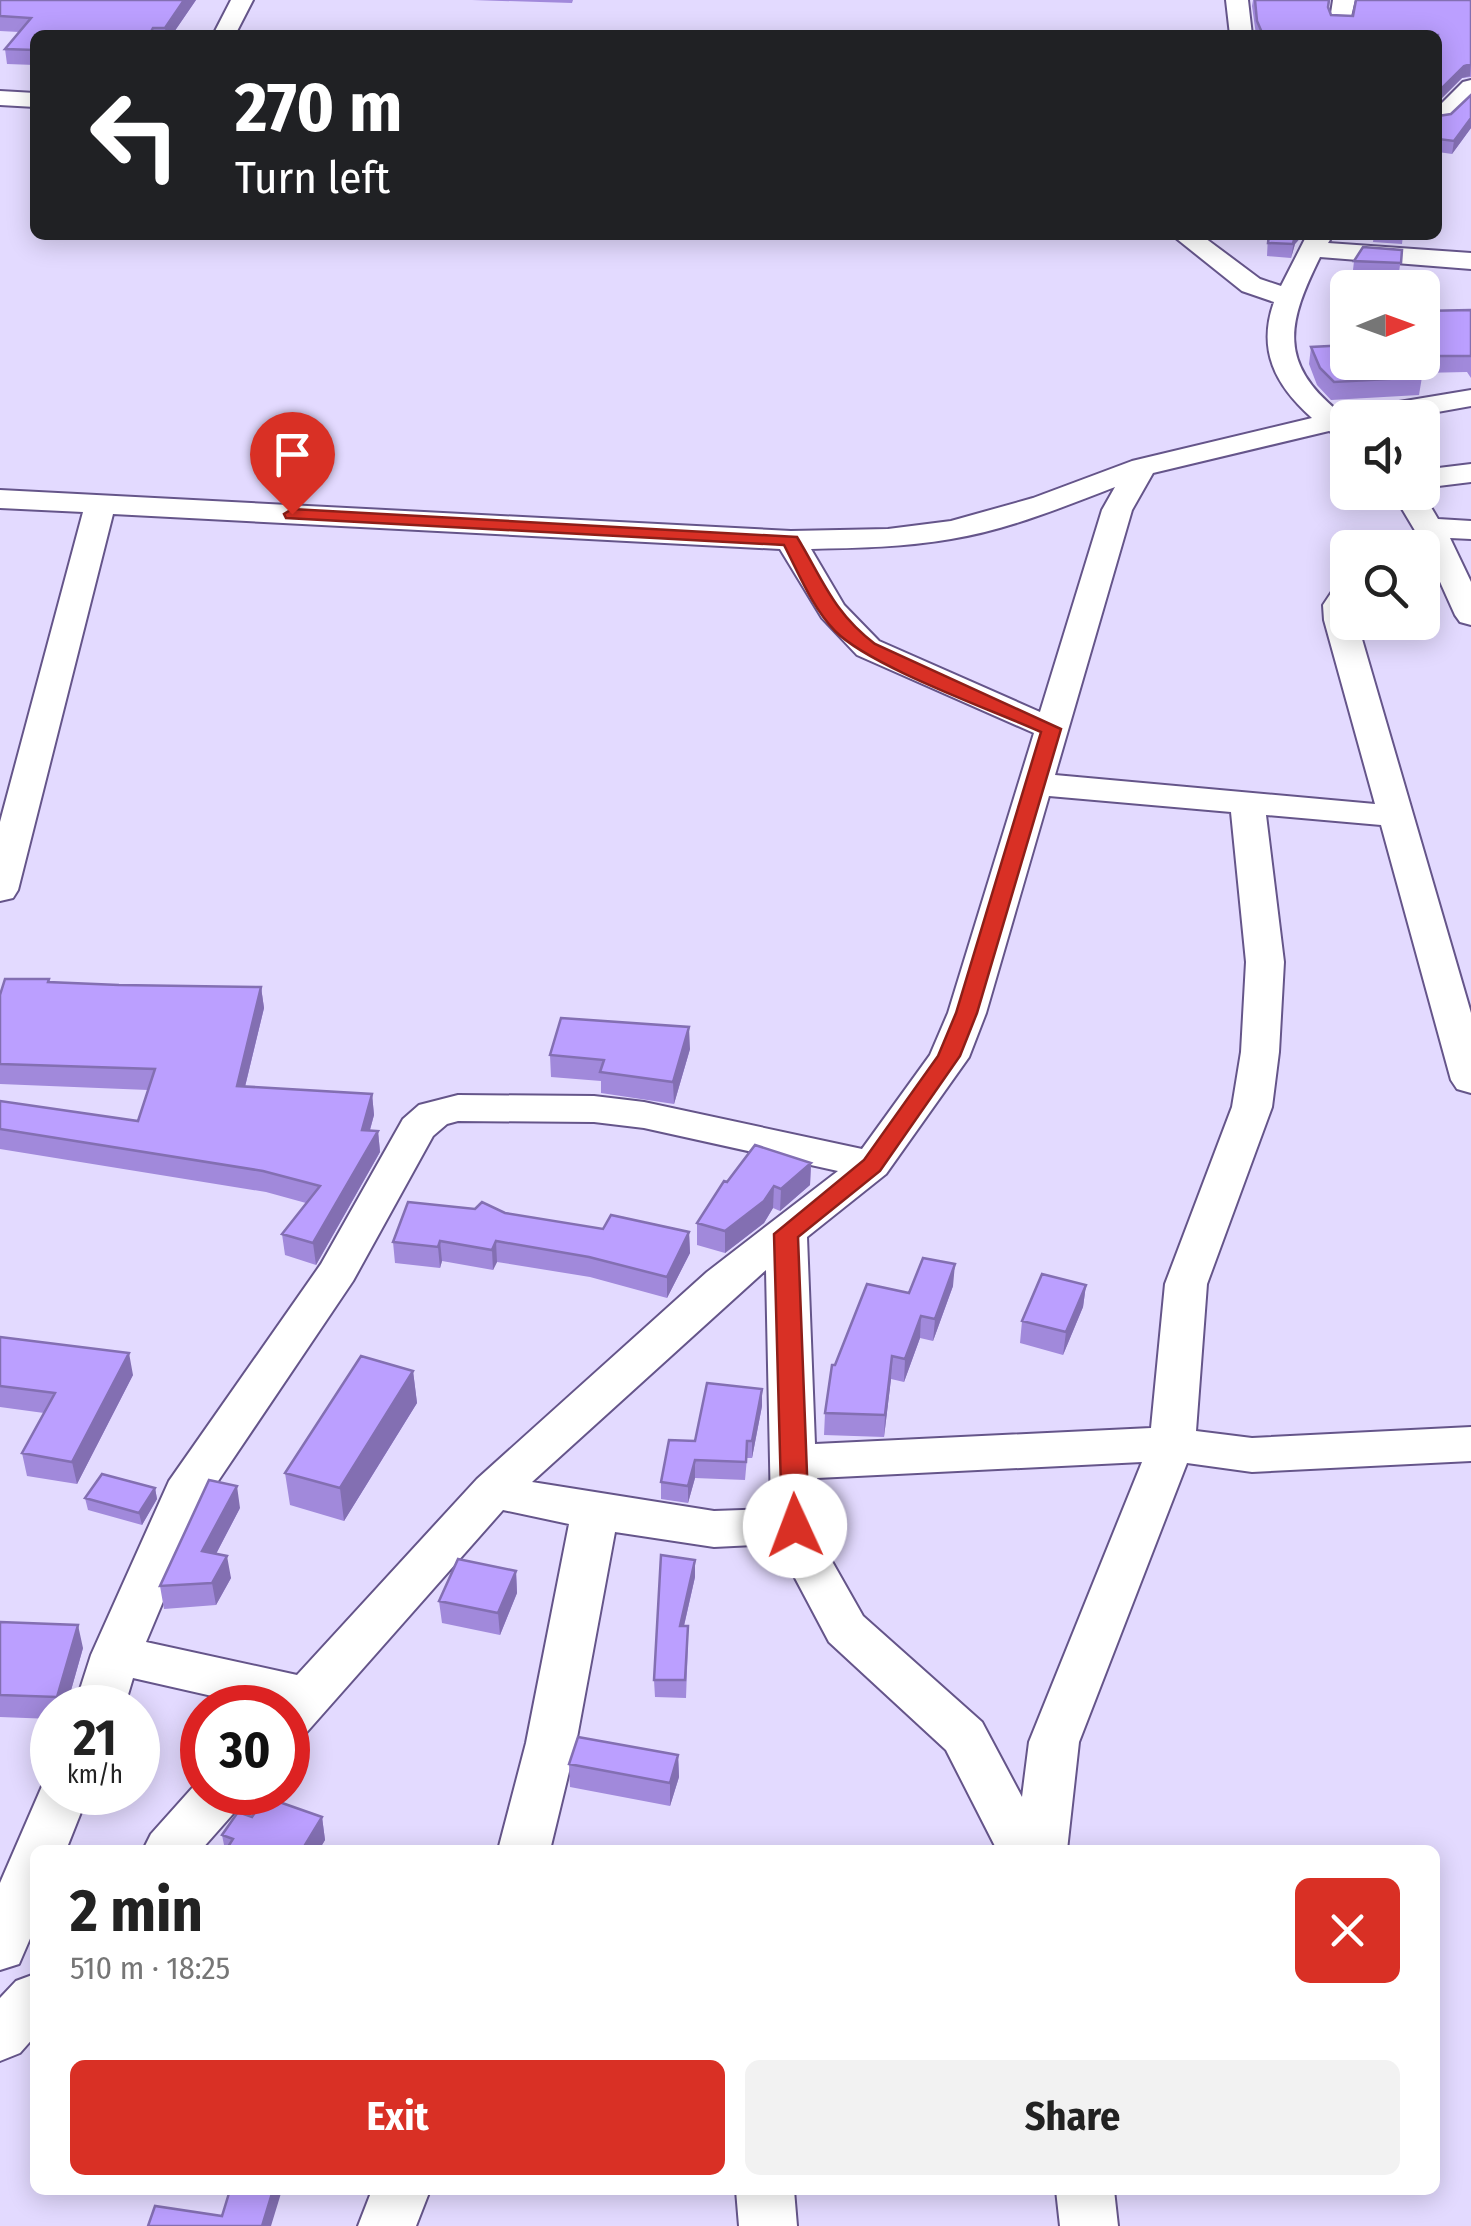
<!DOCTYPE html>
<meta charset="utf-8">
<style>
body{margin:0;font-family:"Fira Sans Condensed",sans-serif;background:#f2f2f2;color:#222;height:100vh;display:flex;flex-direction:column;font-size:38px;white-space:nowrap}
*{box-sizing:border-box;margin:0}
p{font-size:32px;color:#767676}
.icon{flex:none;width:55px;height:55px;fill:none;stroke:currentColor;stroke-width:2;stroke-linecap:round;stroke-linejoin:round}
.map{position:relative;flex:1;overflow:hidden}
.details{position:absolute;left:30px;top:1845px;width:1410px;height:350px;display:flex;flex-direction:column;background:#fff;border-radius:15px;box-shadow:0 5px 25px #0003}
.details>*{flex:none}
.banner{position:absolute;left:30px;top:30px;width:1412px;height:210px;border-radius:15px;box-shadow:0 5px 25px #0003;background:#202124;color:#fff;overflow:hidden}
.needle{width:65px;rotate:89deg}
.buttons{position:absolute;left:1330px;top:270px;display:grid;gap:20px}
.buttons a{display:grid;place-items:center;width:110px;height:110px;border-radius:15px;background:#fff;box-shadow:0 5px 25px #0003;font-size:50px}
.speed{position:absolute;left:30px;top:1685px;display:flex;gap:20px;font-size:50px;font-weight:700;text-align:center}
.speed>*{display:grid;place-content:center;width:130px;height:130px;border-radius:50%;background:#fff;box-shadow:0 5px 25px #0003;line-height:1}
.speed small{font-size:25px;font-weight:400}
.speed .limit{border:15px solid #d22;background:#fff;color:#111}
.pin{position:absolute;display:grid;place-items:center;width:85px;height:85px;color:#fff;margin:-102px -42px;border-radius:50% 50% 50% 0;rotate:-45deg;box-shadow:0 0 10px #0007}
.pin .icon{rotate:45deg}
.me{position:absolute;width:110px;margin:-55px;rotate:358deg;stroke-linejoin:round;filter:drop-shadow(0 0 8px #0008)}
.turn{display:flex;align-items:center;gap:35px;height:210px;padding:0 40px;font-size:45px}
.turn .icon{width:130px;height:130px;stroke-width:2.5}
.turn b{display:block;font-size:70px;line-height:85px}
.round{display:grid;place-items:center;flex:none;width:105px;height:105px;border-radius:15px;background:#f2f2f2}
.headline{display:flex;align-items:center;justify-content:space-between;height:170px;padding:0 40px}
h1{font-size:60px;font-weight:700;line-height:75px}
.action{display:flex;gap:20px;margin-top:auto;padding:20px 40px}
.action a{flex:1;height:115px;border-radius:15px;background:#d93025;color:#fff;font-size:40px;font-weight:700;line-height:115px;text-align:center}
.action a+a{background:#f2f2f2;color:#222}
.map>svg:first-child{display:block}
.lines{fill:none;stroke-linecap:round;stroke-linejoin:round}
.minor-casing{stroke:#65558a;stroke-width:4}
.minor{fill:#fff;fill-rule:evenodd}
.wall{fill:#a189db}
.shaded-wall{fill:#836fb2}
.building{fill:#bb9fff;stroke:#836fb2;stroke-width:2.5}
.route{fill:#d93025;stroke:#8d1f18;stroke-width:2.5}
</style>
<div class="map">
<svg width="1471" height="2226" viewBox="0 0 1471 2226">
<rect width="100%" height="100%" fill="#e3daff"/>
<g class="lines">
<defs>
<path id="minor" d="M231 0H253L235 35H213Z
M1226 0H1248L1252 35H1230Z
M1333 0H1355L1349 25H1333L1330 20Z
M1471 80V100L1446 124 1438 126V107L1463 82Z
M0 91 35 93V107L0 105Z
M1172 235H1201L1260 279 1281 286 1307 235H1333L1328 243 1471 253V269L1320 257C1288 322 1277 362 1339 412L1471 390V406L1404 418H1348V438L1329 431 1153 473 1132 510 1055 775 1375 804 1324 620 1323 605 1337 584 1348 582V622H1357L1471 1013V1093L1457 1089 1451 1080 1381 825 1266 815 1284 962 1279 1052 1272 1107 1207 1284 1196 1431 1252 1438 1471 1427V1461L1252 1472 1187 1463 1079 1742 1067 1850H997L946 1750 829 1642 777 1544 714 1547 615 1532 576 1743 550 1850H498L526 1743 569 1524 503 1510 306 1733 288 1739V1708H265L133 1678 124 1708H74L91 1655 169 1481 321 1264 403 1119 419 1105 458 1095 594 1096 644 1102 862 1149 930 1055 948 1013 1034 733 857 655 822 618 780 549 113 514 18 890 13 898 0 901V822L83 512 0 508V490L791 531 888 529 951 521 1033 498 1132 461 1312 418C1275 385 1257 350 1274 302L1242 291ZM1115 487 1102 510 1040 712 879 641 844 605 811 549C858 548 905 547 951 539 1007 530 1063 507 1115 487ZM1049 796 1231 812 1246 962 1241 1052 1232 1107 1165 1284 1151 1428 815 1444 807 1237 886 1174 969 1057 986 1013ZM458 1121 594 1122 644 1128 838 1171 707 1272 477 1479 297 1675 146 1642 206 1499 353 1281 433 1136 447 1124ZM766 1270 771 1509 714 1511 532 1482ZM1142 1462 1029 1742 1022 1797 982 1722 863 1616 825 1549 818 1526 817 1478Z
M1471 464V482L1422 488V470Z
M1392 492H1422L1438 519 1471 521V539L1450 538 1471 582V625L1460 622 1455 615 1423 544Z
M52 1775V1792H89L66 1850H35V1927L19 1964 0 1970V1883L46 1777Z
M202 1777V1792H246L239 1807 201 1850H143L151 1834Z
M35 1974V2036L20 2053 0 2061V1998L16 1981Z
M372 2190H430L416 2226H358Z
M736 2190H794L797 2226H739Z
M1056 2190H1114L1118 2226H1060Z"/>
</defs>
<!-- minor casing -->
<use href="#minor" class="minor-casing"/>
<!-- minor -->
<use href="#minor" class="minor"/>
</g>
<!-- wall -->
<path class="wall" d="M0 0H196L172 35H35V65L7 64 5 49 19 32 0 31Z
M472 0H573L572 3Z
M1253 0H1330L1328 8 1331 15 1353 16 1471 0V77L1462 78 1438 102V116L1451 114 1471 95V128L1452 154 1438 152V35H1256L1252 6Z
M1268 235H1303L1295 244 1291 258 1267 256Z
M1374 235H1403L1402 244 1373 242Z
M1402 250 1398 280 1352 279 1354 261Z
M1471 310V378L1467 372 1420 373 1422 377 1419 395 1331 400 1317 385 1309 364 1311 347 1347 345 1342 329 1345 312H1348V362H1422V311Z
M49 982 119 985 261 987 264 1008 245 1087 372 1094 374 1115 370 1130 378 1131 380 1152 316 1265 285 1255 282 1234 306 1203 266 1192 0 1149V1101L138 1121 148 1090 0 1084V995Z
M690 1049 674 1104 601 1093V1081L551 1077 550 1055Z
M811 1163 810 1185 780 1211 773 1208 764 1223 725 1253 697 1245V1223L727 1182Z
M505 1213 603 1229 689 1232 690 1253 667 1298 590 1277 497 1262 493 1270 442 1261 440 1268 395 1263 393 1242Z
M1086 1285 1083 1307 1063 1355 1020 1343 1022 1321Z
M953 1286 933 1341 920 1338 904 1382 891 1379 884 1437 824 1435 825 1413 909 1293Z
M0 1337 133 1375 77 1484 27 1476 22 1453 44 1413 0 1407Z
M413 1371 417 1403 344 1521 290 1505 285 1473Z
M762 1406 752 1458H747L745 1480 695 1478 688 1503 661 1499V1482L695 1441Z
M155 1488 157 1499 142 1525 88 1510 85 1498Z
M240 1508 216 1554 231 1578 216 1605 164 1609 160 1586Z
M695 1560V1577L684 1626 688 1643 686 1698 655 1697 654 1680Z
M516 1571 517 1593 500 1635 442 1623 439 1601Z
M0 1622 83 1648 66 1708H52V1719L0 1717Z
M678 1755 679 1777 670 1806 570 1787 569 1764Z
M252 1817H322L325 1840 319 1850H225L222 1835Z"/>
<!-- shaded-wall -->
<path class="shaded-wall" d="M184 0H196L172 35H166L165 28Z
M1471 64 1470 76 1462 78 1438 102V92L1464 66Z
M1471 118V128L1452 154 1454 141Z
M1295 235H1303L1295 244 1291 258Z
M261 987 264 1008 240 1107 237 1086Z
M689 1027 690 1049 674 1104 673 1082Z
M372 1094 374 1115 364 1151 362 1130Z
M378 1131 380 1152 316 1265 313 1243Z
M811 1163 810 1185 780 1211 781 1189Z
M774 1186 773 1208 764 1223 725 1253V1231Z
M689 1232 690 1253 667 1298V1277Z
M440 1241 442 1261 440 1268 438 1247Z
M496 1241 497 1262 493 1270 492 1250Z
M955 1264 953 1286 933 1341 935 1319Z
M1086 1285 1083 1307 1063 1355 1066 1332Z
M921 1316 920 1338 904 1382 905 1359Z
M129 1353 133 1375 77 1484 72 1462Z
M892 1356 891 1379 884 1437 885 1415Z
M413 1371 417 1403 344 1521 340 1488Z
M762 1389V1406L752 1458V1441Z
M695 1460V1478L688 1503V1486Z
M237 1486 240 1508 206 1573 202 1551Z
M155 1488 157 1499 142 1525 139 1513Z
M227 1556 231 1578 216 1605 212 1583Z
M695 1560V1577L680 1643V1626Z
M516 1571 517 1593 500 1635 498 1613Z
M78 1625 83 1648 66 1708H60L57 1697Z
M678 1755 679 1777 670 1806V1783Z
M322 1817 325 1840 319 1850H302Z
M273 2190H282L271 2226H262Z"/>
<!-- building -->
<path class="building" d="M0 0H184L165 28H153L149 35H35V50L5 49 31 18 0 16Z
M1255 0H1329L1328 7 1331 15 1353 16 1356 0H1471V64L1464 66 1438 92V35H1263L1257 21Z
M1471 95V118L1454 141 1438 139V101V116L1451 114Z
M1269 235H1295L1293 244 1268 243Z
M1363 247 1402 250 1401 263 1354 261Z
M1471 310V356H1422V311Z
M1348 345V362H1415L1422 377 1334 382 1320 368 1311 347Z
M5 979H49L48 982 119 985 261 987 237 1086 372 1094 362 1130 378 1131 313 1243 282 1234 320 1186 263 1171 0 1129V1101L138 1121 155 1069 0 1064V995Z
M561 1018 689 1027 673 1082 600 1072 604 1060 550 1055Z
M755 1145 811 1163 781 1189 774 1186 764 1201 725 1231 697 1223 724 1181 727 1182Z
M408 1202 475 1209 482 1202 505 1213 603 1229 611 1215 689 1232 667 1277 589 1257 496 1241 492 1250 440 1241 438 1247 393 1242Z
M923 1258 955 1264 935 1319 921 1316 905 1359 892 1356 885 1415 825 1413 832 1365H835L867 1284 909 1293Z
M1042 1274 1086 1285 1066 1332 1022 1321Z
M0 1337 129 1353 72 1462 22 1453 55 1393 0 1386Z
M361 1356 413 1371 340 1488 285 1473Z
M707 1383 762 1389 752 1441H747L746 1462 695 1460 688 1486 661 1482 669 1440 695 1441Z
M102 1474 155 1488 139 1513 85 1498Z
M209 1480 237 1486 202 1551 227 1556 212 1583 160 1586Z
M661 1555 695 1560 680 1626H688L685 1680H654Z
M458 1559 516 1571 498 1613 439 1601Z
M0 1622 78 1625 57 1697 0 1695Z
M578 1737 678 1755 670 1783 569 1764Z
M265 1797 322 1817 302 1850H226L233 1839 222 1835 238 1812 252 1817Z
M230 2190H273L262 2226H148L155 2206 222 2216Z"/>
<!-- route -->
<path class="route" d="M292 509 797 537C823 580 833 612 875 644L1061 729 977 1013 960 1056 880 1171 798 1237 809 1526 805 1533H786L782 1526 774 1234 864 1160 938 1056 956 1013 1041 732C990 709 871 667 835 631 812 607 799 574 784 545L286 518 284 514Z"/>
</svg>
<div class="buttons">
<a><svg class="needle" viewBox="-14 -14 28 28"><path d="M0-13l5 13h-10z" fill="#e53935"/><path d="M0 13l5-13h-10z" fill="#767676"/></svg></a>
<a><svg class="icon" aria-label="sound" viewBox="0 0 24 24"><path d="M4 9h4l5-4v14l-5-4H4zM17 9q2 3 0 6"/></svg></a>
<a><svg class="icon" aria-label="search" viewBox="0 0 24 24"><circle cx="10" cy="10" r="6"/><path d="M15 15l6 6"/></svg></a>
</div>
<div class="speed"><div>21<small>km/h</small></div><div class="limit">30</div></div>
<div class="pin" style="left:292px;top:514px;background:#d93025"><svg class="icon" aria-label="arrive" viewBox="0 0 24 24"><path d="M6 21V4h12l-3 4 3 4H6"/></svg></div>
<svg class="me" style="left:795px;top:1526px" viewBox="-20 -20 40 40"><circle r="19" fill="#fff"/><path d="M0-13L10 11 0 6-10 11z" fill="#d93025"/></svg>
<div class="banner">
<div class="turn"><svg class="icon" aria-label="left" viewBox="0 0 24 24"><path d="M17 20v-9H6M10 6l-5 5 5 5"/></svg><div><b>270 m</b>Turn left</div></div>
</div>
<section class="details">
<div class="headline"><div><h1>2 min</h1><p>510 m · 18:25</p></div><a class="round" style="background:#d93025;color:#fff"><svg class="icon" aria-label="close" viewBox="0 0 24 24"><path d="M6 6l12 12M18 6L6 18"/></svg></a></div>
<div class="action"><a>Exit</a><a>Share</a></div>
</section>
</div>
